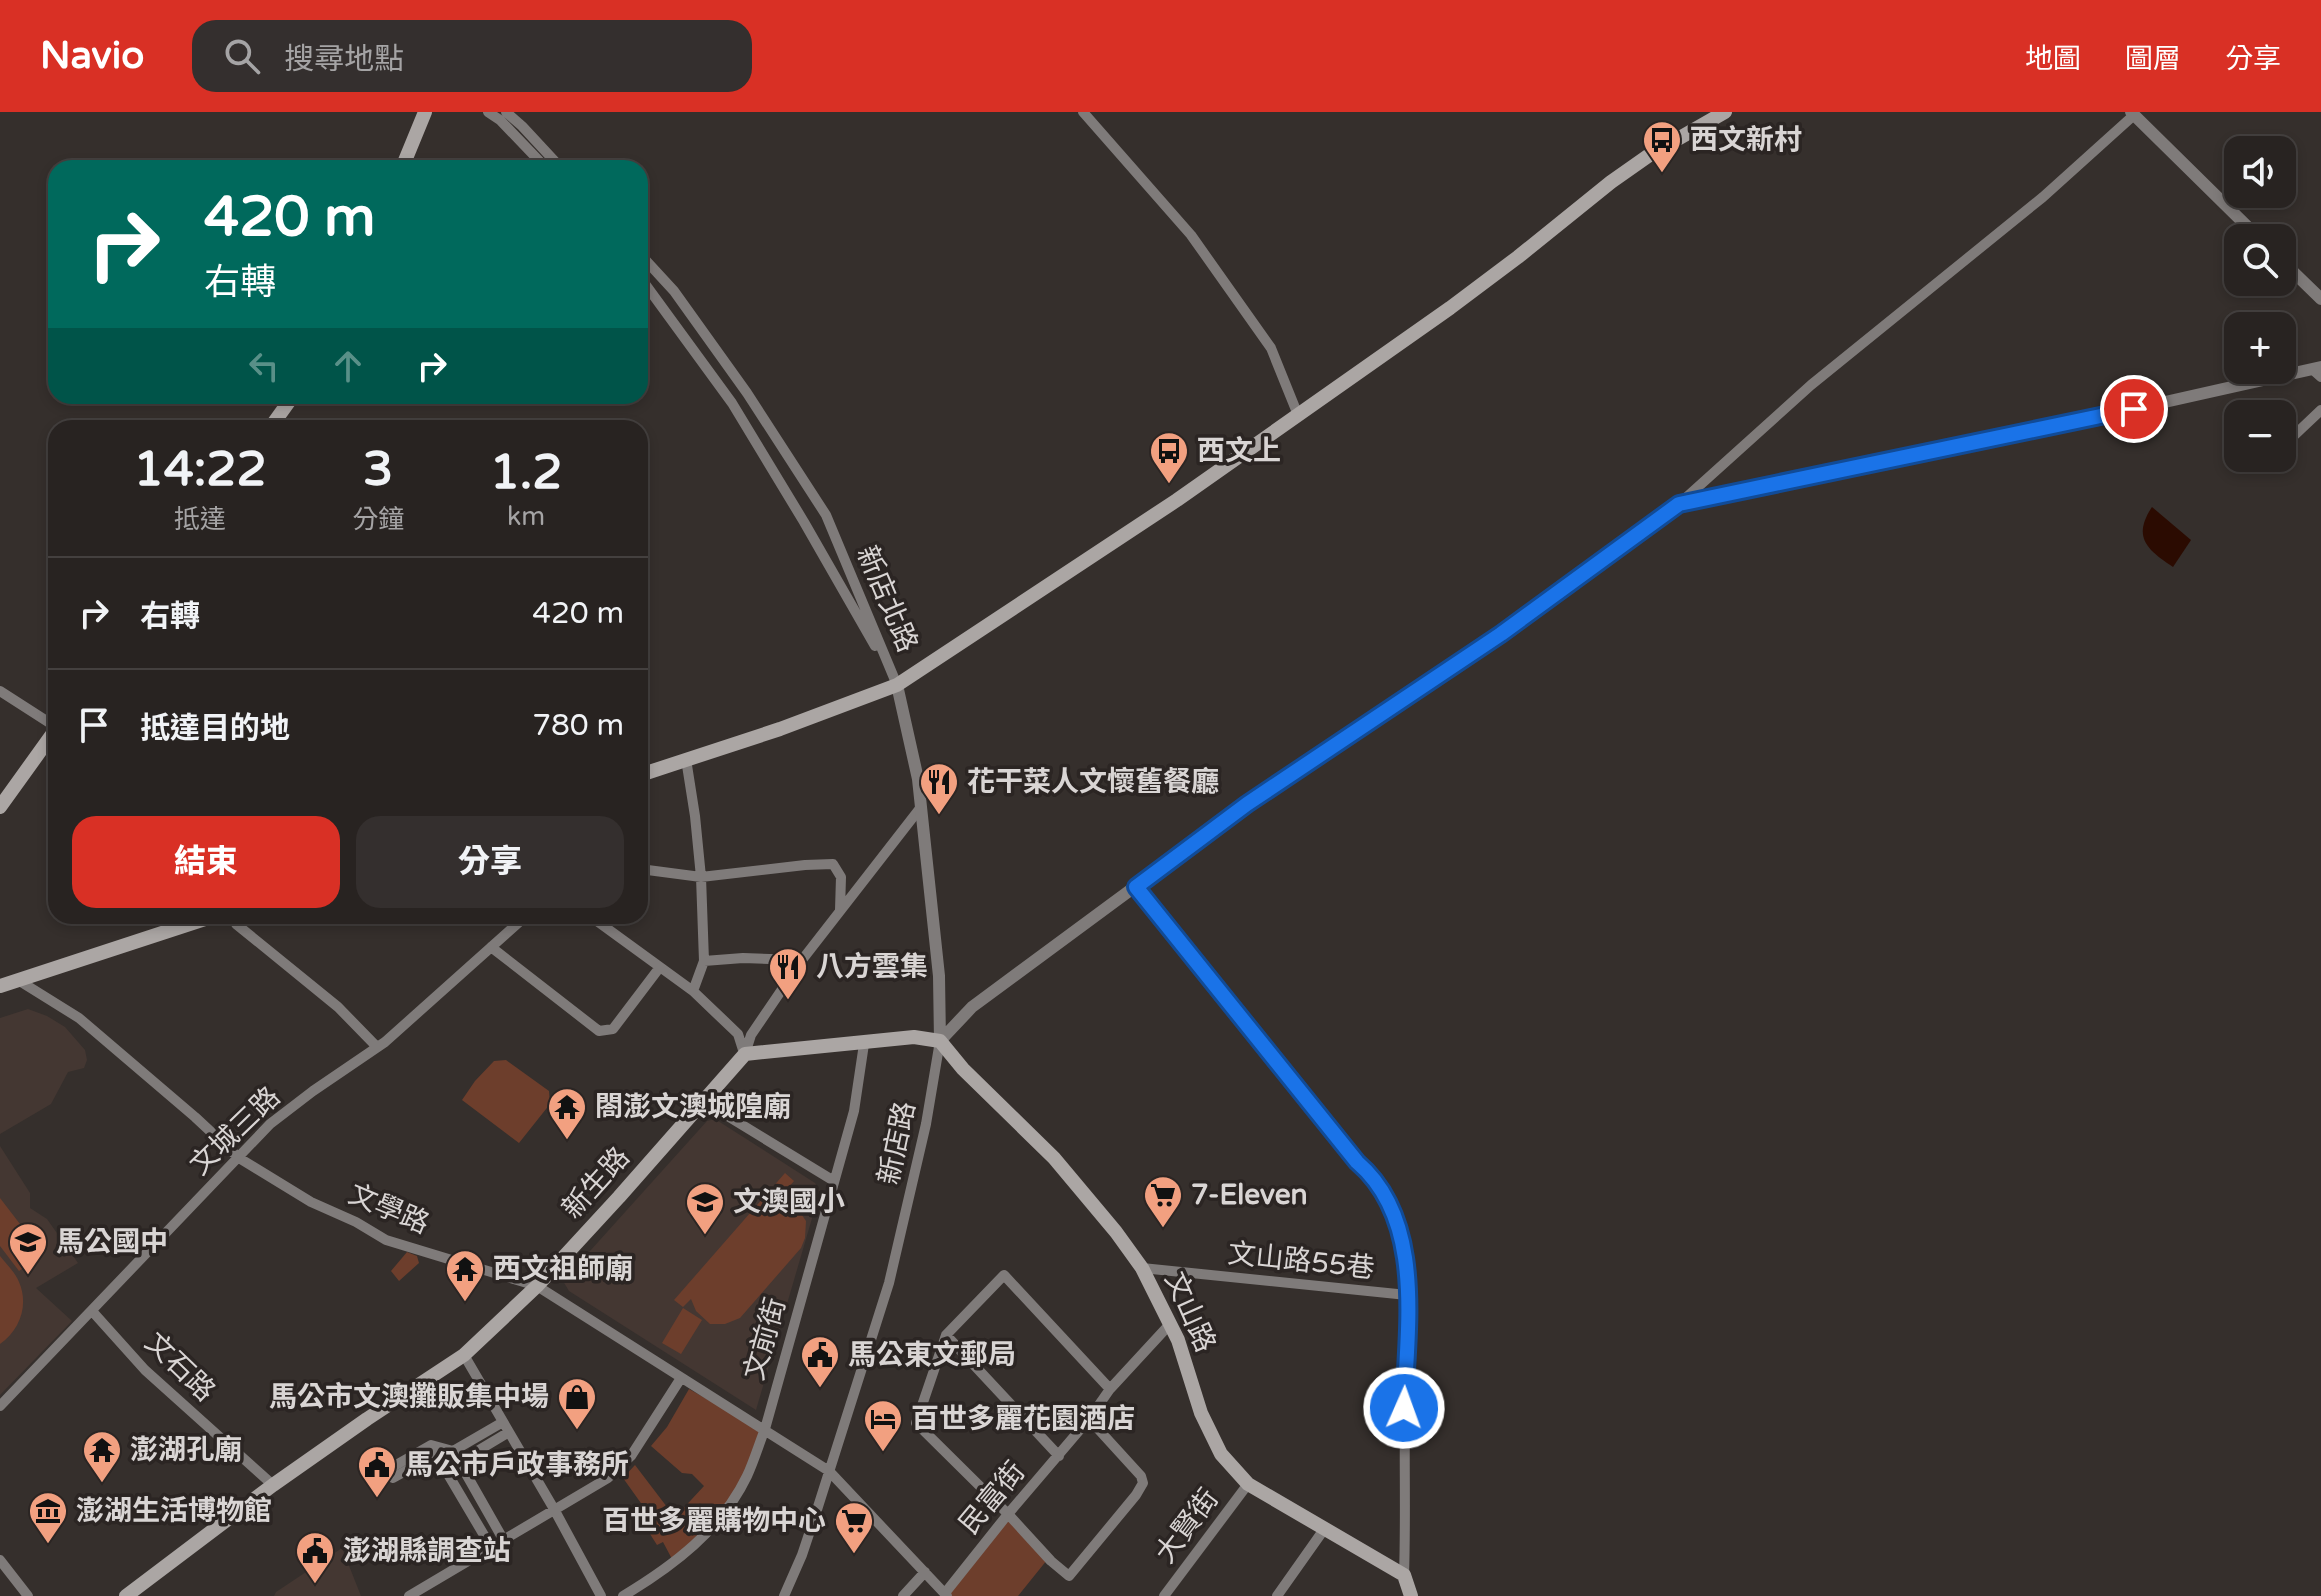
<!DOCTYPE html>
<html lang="zh-TW">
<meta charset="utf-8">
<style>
body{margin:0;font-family:"Varela Round","Noto Sans TC",sans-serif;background:#342f2e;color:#f1f3f6;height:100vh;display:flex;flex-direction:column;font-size:30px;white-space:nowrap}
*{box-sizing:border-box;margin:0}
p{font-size:26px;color:#a5a4a5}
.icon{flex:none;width:44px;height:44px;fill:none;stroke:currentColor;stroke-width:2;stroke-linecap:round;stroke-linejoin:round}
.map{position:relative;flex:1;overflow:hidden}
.details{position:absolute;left:48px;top:308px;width:600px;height:504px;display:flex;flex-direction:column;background:#282321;border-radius:24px;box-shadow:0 4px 12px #0003,0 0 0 2px #44403f}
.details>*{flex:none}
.guide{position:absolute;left:48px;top:48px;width:600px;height:244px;border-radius:24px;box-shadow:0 4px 12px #0003,0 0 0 2px #44403f;background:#00695c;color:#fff;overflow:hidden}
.controls{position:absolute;left:2224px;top:24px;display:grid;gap:16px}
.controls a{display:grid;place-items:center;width:72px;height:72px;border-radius:16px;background:#282321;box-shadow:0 4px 12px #0003,0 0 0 2px #44403f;font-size:40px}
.pin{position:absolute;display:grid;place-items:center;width:68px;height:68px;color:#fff;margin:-34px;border:4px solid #fff;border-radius:50%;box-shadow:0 2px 8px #0007}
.me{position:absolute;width:88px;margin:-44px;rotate:2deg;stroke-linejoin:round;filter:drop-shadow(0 0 6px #0008)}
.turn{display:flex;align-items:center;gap:28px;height:168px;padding:0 24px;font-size:36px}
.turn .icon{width:104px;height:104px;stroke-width:2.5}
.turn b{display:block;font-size:56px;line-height:68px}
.lanes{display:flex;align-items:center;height:76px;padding:0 24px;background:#0003;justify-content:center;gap:40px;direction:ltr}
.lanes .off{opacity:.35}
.eta{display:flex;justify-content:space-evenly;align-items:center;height:136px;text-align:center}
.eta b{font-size:48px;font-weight:800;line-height:56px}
.button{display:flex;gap:16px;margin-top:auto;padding:16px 24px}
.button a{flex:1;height:92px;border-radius:24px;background:#d93025;color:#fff;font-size:32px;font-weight:800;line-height:92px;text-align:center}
.button a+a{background:#342f2e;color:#f1f3f6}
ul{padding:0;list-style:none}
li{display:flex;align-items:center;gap:24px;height:112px;padding:0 24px;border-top:2px solid #44403f}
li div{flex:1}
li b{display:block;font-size:30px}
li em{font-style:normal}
header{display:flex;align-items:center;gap:48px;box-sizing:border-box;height:112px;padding:0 40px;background:#d93025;color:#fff}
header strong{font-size:38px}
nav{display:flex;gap:44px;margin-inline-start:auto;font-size:28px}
.search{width:560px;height:72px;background:#342f2e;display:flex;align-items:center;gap:20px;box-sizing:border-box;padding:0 28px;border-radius:24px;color:#a5a4a5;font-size:30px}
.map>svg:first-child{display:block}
.built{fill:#443732}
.green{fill:#6d3e2c}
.water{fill:#2b0b01}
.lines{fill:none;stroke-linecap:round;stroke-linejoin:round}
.minor{stroke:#7f7b7a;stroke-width:10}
.tertiary{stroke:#7f7b7a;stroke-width:12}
.secondary{stroke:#aba6a4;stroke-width:14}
.route-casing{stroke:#114b97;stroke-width:20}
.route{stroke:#1a73e8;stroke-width:14}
.labels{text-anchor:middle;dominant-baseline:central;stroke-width:7;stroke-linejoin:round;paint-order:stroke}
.poi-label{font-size:28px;font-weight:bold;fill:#d9d5d4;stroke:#2b2523;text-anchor:start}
.street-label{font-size:28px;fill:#d9d5d4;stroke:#2b2523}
</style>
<header>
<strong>Navio</strong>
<div class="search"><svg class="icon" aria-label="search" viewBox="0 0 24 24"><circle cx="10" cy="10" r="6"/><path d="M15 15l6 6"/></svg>搜尋地點</div>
<nav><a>地圖</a><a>圖層</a><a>分享</a></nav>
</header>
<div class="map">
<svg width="2321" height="1484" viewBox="0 0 2321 1484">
<rect width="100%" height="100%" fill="#352f2c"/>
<!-- built -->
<path class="built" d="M28 897 47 904 65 915 85 938 87 948 84 956 68 960 51 992 0 1022V906Z
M715 1007 815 1071 820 1079 756 1298 569 1179 563 1169 707 1009Z
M0 1034 30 1081V1096L47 1107 78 1151 36 1176 72 1209 0 1283Z
M342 1436 361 1484H274L276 1480Z"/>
<!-- green -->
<path class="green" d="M506 948 549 979 550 992 519 1031 462 988 475 969 494 949Z
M785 1061 794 1069 778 1088 793 1094 800 1100 806 1109 805 1126 801 1136 740 1206 725 1212H710L696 1199 691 1187 683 1195 674 1188Z
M0 1086 43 1142 19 1159 0 1134Z
M407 1140 417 1144 419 1151 399 1169 391 1159Z
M0 1144C6 1152 15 1160 19 1170 29 1193 20 1218 0 1232Z
M683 1196 702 1208 681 1242 662 1231Z
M689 1277 762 1318 744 1364 715 1408 672 1447 663 1430 657 1433 650 1422 658 1415 623 1366 635 1353 667 1395 672 1394 679 1401 704 1374 692 1362 682 1361 651 1334 667 1315Z
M1008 1406 1047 1448 1018 1484H950L948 1481Z"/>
<!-- water -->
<path class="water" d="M2152 395 2191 428 2173 455C2147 438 2132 425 2152 395Z"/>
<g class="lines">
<!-- minor -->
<path class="minor" d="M488 0 500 8 546 56
M506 0 522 14 561 56
M1083 0 1191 123 1271 236 1298 303
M640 142 674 179 747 281 826 403 897 573
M640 165 732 291 804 410 875 534
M2312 257 2321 265
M2282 335 2321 298
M1679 392 1811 273 2043 85 2134 3
M0 579 56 615
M686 647 695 704 701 765 704 849 693 879
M640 757 701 765 805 753 833 752 841 765 840 798
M1136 775 1357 1050C1378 1069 1393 1094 1401 1122 1414 1168 1405 1242 1405 1292 1404 1349 1406 1406 1404 1463
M590 804 693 879 738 922 744 941
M236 812 338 895 377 935
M491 835 599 919 613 917 660 855
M704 849 743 846 802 848
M18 868 79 906 195 1005 239 1046 311 1090 356 1110 386 1128 537 1174 829 1359 947 1484
M745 942 751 923 802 848 921 695
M703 989 834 1069
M1142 1156 1407 1183
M92 1199 145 1258 273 1373
M946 1223 1059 1344
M464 1243 554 1397 601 1484
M0 1294 270 1012 313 979 385 930 526 804
M1089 1307 1141 1364 1143 1371 1136 1383 1069 1464 1051 1449 1008 1402 916 1311 946 1223 1004 1163 1110 1277
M436 1342 491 1435
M457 1346 503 1427
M389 1357 431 1333 453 1339 503 1310
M393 1366 436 1342 459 1350 509 1320
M0 1448 28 1484
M945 1481 1008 1402 1089 1307 1110 1277 1170 1212
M409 1484 608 1366 631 1344 681 1266
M623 1484C673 1454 721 1418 747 1364 754 1349 759 1332 765 1317L854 999 864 932
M784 1484 802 1443 816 1401 889 1171 926 1012 940 929
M903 1484 925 1460
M1164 1484 1248 1372
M1277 1484 1325 1416"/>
<!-- tertiary -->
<path class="tertiary" d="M2131 0 2259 126
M2282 149 2321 187
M897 573 918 667 939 864 940 929
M940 929 972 895 1247 692 1501 522 1679 392 2165 290 2321 255"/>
<!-- secondary -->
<path class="secondary" d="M402 56 425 0
M270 316 293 284
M640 663 780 617 897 573 1177 388 1450 196 1518 145 1611 70 1648 44 1725 0
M0 695 56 617
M0 874 214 804
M126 1484 273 1373 367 1307 464 1243 537 1174 619 1085 745 942 914 925 940 929 963 957 1054 1046 1116 1120 1142 1156 1178 1228 1201 1301 1221 1342 1248 1372 1404 1463 1411 1484"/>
</g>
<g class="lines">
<defs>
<path id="route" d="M1404 1296C1407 1215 1425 1108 1357 1050L1136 775 1247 692 1501 522 1679 392 2134 297"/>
</defs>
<!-- route casing -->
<use href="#route" class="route-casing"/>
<!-- route -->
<use href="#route" class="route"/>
</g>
<!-- icons -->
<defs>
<symbol id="bus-pin" viewBox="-11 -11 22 30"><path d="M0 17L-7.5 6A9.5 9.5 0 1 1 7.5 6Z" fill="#f2a080" stroke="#2b2523"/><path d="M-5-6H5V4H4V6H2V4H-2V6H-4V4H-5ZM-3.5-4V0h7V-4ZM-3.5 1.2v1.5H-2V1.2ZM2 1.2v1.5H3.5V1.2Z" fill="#111"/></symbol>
<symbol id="restaurant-pin" viewBox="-11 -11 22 30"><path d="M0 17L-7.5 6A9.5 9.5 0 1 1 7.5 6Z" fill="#f2a080" stroke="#2b2523"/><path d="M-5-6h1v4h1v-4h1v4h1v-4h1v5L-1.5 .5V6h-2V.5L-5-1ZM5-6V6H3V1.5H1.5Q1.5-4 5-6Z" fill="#111"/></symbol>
<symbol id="temple-pin" viewBox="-11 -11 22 30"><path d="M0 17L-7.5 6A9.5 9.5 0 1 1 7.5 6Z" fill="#f2a080" stroke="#2b2523"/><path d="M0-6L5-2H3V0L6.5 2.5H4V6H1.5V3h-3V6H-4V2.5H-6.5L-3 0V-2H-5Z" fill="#111"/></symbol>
<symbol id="supermarket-pin" viewBox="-11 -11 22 30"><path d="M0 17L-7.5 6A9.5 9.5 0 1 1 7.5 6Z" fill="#f2a080" stroke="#2b2523"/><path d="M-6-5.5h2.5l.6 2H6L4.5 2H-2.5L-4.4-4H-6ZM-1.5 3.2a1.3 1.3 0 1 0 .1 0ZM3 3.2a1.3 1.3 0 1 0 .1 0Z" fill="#111"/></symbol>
<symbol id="school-pin" viewBox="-11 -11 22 30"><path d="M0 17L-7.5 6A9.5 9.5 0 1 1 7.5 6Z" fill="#f2a080" stroke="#2b2523"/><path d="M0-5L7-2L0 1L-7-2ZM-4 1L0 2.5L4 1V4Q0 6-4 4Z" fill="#111"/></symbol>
<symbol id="civic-pin" viewBox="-11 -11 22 30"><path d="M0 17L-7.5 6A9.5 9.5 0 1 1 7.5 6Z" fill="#f2a080" stroke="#2b2523"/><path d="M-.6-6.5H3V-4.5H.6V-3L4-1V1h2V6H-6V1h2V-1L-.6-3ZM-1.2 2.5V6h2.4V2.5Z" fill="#111"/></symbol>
<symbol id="shop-pin" viewBox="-11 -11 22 30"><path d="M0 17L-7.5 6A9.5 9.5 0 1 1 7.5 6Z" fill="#f2a080" stroke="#2b2523"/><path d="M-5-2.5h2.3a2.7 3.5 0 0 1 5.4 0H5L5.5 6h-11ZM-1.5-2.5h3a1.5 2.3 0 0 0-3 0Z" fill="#111"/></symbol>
<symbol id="hotel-pin" viewBox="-11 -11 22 30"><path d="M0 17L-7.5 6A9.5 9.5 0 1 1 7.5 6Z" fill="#f2a080" stroke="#2b2523"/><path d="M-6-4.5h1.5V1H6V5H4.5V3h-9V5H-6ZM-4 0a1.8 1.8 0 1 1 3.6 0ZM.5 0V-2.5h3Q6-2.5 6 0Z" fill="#111"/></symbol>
<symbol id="museum-pin" viewBox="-11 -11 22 30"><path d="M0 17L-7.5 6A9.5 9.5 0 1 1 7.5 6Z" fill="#f2a080" stroke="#2b2523"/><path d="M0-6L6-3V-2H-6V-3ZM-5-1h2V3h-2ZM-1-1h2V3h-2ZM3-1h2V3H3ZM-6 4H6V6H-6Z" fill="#111"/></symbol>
</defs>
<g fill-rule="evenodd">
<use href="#bus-pin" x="1640" y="6" width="44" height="60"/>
<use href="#bus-pin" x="1147" y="317" width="44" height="60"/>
<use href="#restaurant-pin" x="917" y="648" width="44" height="60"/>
<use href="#restaurant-pin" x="766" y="833" width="44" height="60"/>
<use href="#temple-pin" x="545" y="973" width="44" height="60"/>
<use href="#supermarket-pin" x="1141" y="1061" width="44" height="60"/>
<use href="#school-pin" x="683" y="1068" width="44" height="60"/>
<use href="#school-pin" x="6" y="1108" width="44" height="60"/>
<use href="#temple-pin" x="443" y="1135" width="44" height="60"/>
<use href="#civic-pin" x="798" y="1221" width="44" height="60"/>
<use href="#shop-pin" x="555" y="1263" width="44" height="60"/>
<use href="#hotel-pin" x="861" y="1285" width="44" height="60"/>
<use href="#temple-pin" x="80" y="1316" width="44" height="60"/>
<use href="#civic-pin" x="355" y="1331" width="44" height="60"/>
<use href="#museum-pin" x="26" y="1377" width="44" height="60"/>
<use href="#supermarket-pin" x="832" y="1387" width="44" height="60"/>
<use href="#civic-pin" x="293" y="1417" width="44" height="60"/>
</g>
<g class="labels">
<!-- poi labels -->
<g class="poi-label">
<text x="1690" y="28">西文新村</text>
<text x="1197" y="339">西文上</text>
<text x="967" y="670">花干菜人文懷舊餐廳</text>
<text x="816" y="855">八方雲集</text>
<text x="595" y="995">閤澎文澳城隍廟</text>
<text x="1191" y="1083">7-Eleven</text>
<text x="733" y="1090">文澳國小</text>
<text x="56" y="1130">馬公國中</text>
<text x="493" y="1157">西文祖師廟</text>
<text x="848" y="1243">馬公東文郵局</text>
<text x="549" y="1285" text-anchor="end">馬公市文澳攤販集中場</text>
<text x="911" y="1307">百世多麗花園酒店</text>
<text x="130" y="1338">澎湖孔廟</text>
<text x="405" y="1353">馬公市戶政事務所</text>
<text x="76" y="1399">澎湖生活博物館</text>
<text x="826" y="1409" text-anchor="end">百世多麗購物中心</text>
<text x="343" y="1439">澎湖縣調查站</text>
</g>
<!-- street labels -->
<g class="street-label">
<text transform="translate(887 487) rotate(67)">新店北路</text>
<text transform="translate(235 1019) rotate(-44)">文城三路</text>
<text transform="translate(897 1031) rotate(-78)">新店路</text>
<text transform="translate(596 1071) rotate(-48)">新生路</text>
<text transform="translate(389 1097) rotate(23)">文學路</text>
<text transform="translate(1301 1149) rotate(6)">文山路55巷</text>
<text transform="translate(1190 1200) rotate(66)">文山路</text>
<text transform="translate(765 1227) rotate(-74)">文前街</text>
<text transform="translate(180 1255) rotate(44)">文石路</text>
<text transform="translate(992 1386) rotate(-50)">民富街</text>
<text transform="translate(1187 1414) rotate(-53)">大賢街</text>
</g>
</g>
</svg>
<div class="controls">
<a><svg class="icon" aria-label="sound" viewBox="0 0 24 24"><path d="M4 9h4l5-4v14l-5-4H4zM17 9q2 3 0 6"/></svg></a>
<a><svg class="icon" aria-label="search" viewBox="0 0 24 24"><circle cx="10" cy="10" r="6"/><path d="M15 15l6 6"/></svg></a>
<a>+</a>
<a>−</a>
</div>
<div class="pin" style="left:2134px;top:297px;background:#d93025"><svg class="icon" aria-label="arrive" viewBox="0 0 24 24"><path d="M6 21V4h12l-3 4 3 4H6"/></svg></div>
<svg class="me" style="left:1404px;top:1296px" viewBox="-20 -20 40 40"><circle r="17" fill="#1a73e8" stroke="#fff" stroke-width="3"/><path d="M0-11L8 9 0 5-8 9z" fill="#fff"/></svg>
<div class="guide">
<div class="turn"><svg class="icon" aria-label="right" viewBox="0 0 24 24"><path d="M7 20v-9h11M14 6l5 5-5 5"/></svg><div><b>420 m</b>右轉</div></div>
<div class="lanes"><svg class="icon off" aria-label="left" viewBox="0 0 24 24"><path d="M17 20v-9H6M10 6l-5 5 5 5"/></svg><svg class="icon off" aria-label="ahead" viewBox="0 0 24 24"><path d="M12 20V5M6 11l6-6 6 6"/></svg><svg class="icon" aria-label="right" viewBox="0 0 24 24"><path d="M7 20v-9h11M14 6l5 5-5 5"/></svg></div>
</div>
<section class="details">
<div class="eta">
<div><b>14:22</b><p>抵達</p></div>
<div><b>3</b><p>分鐘</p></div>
<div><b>1.2</b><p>km</p></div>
</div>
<ul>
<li><svg class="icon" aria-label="right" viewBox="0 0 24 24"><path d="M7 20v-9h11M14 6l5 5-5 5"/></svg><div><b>右轉</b></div><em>420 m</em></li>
<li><svg class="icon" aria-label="arrive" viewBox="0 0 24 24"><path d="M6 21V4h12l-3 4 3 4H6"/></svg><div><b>抵達目的地</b></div><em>780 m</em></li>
</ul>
<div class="button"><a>結束</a><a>分享</a></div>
</section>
</div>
